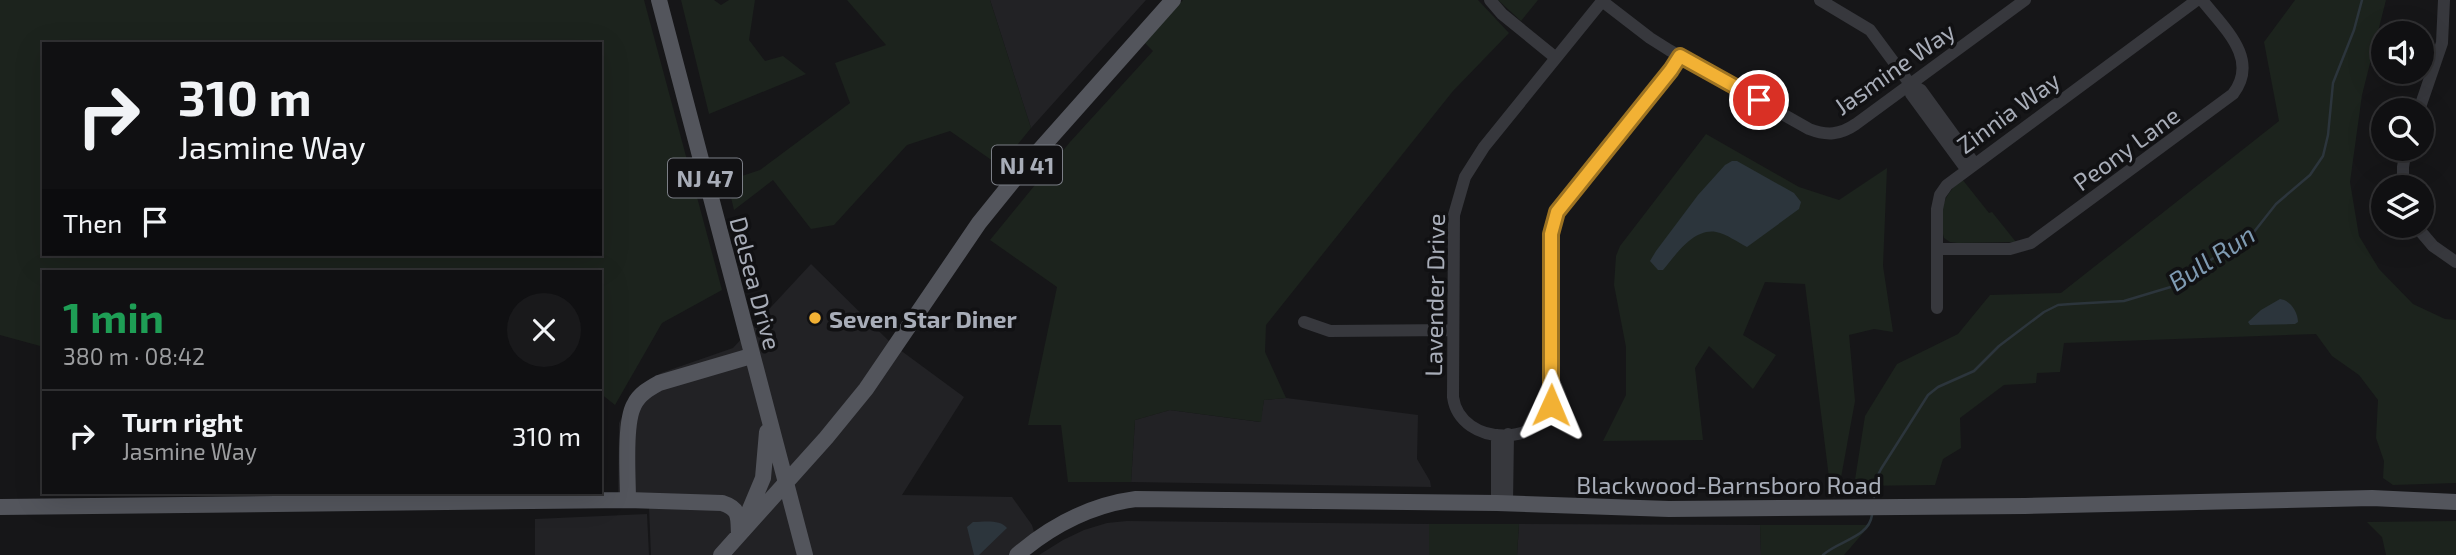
<!DOCTYPE html>
<meta charset="utf-8">
<style>
body{margin:0;font-family:"Exo 2",sans-serif;background:#19191b;color:#f1f3f6;height:100vh;display:flex;flex-direction:column;font-size:26px;white-space:nowrap}
*{box-sizing:border-box;margin:0}
p{font-size:23px;color:#9c9d9f}
.icon{flex:none;width:38px;height:38px;fill:none;stroke:currentColor;stroke-width:2;stroke-linecap:round;stroke-linejoin:round}
.map{position:relative;flex:1;overflow:hidden}
.sheet{position:absolute;left:42px;top:270px;width:560px;height:224px;display:flex;flex-direction:column;background:#101012;border-radius:0px;box-shadow:0 7px 28px #0002,0 0 0 2px #303032}
.sheet>*{flex:none}
.guide{position:absolute;left:42px;top:42px;width:560px;height:214px;border-radius:0px;box-shadow:0 7px 28px #0002,0 0 0 2px #303032;background:#101012;color:#f1f3f6;overflow:hidden}
.buttons{position:absolute;left:2371px;top:21px;display:grid;gap:14px}
.buttons a{display:grid;place-items:center;width:63px;height:63px;border-radius:50%;background:#101012;box-shadow:0 7px 28px #0002,0 0 0 2px #303032;font-size:35px}
.pin{position:absolute;display:grid;place-items:center;width:60px;height:60px;color:#fff;margin:-30px;border:4px solid #fff;border-radius:50%;box-shadow:0 2px 7px #0007}
.me{position:absolute;width:77px;margin:-38px;rotate:1deg;stroke-linejoin:round;filter:drop-shadow(0 0 5px #0008)}
.turn{display:flex;align-items:center;gap:24px;height:147px;padding:0 21px;font-size:32px}
.turn .icon{width:91px;height:91px;stroke-width:2.5}
.turn b{display:block;font-size:49px;line-height:60px}
.then{display:flex;align-items:center;height:66px;padding:0 21px;background:#0003;gap:14px;font-size:26px}
.round{display:grid;place-items:center;flex:none;width:74px;height:74px;border-radius:37px;background:#19191b}
.head{display:flex;align-items:center;justify-content:space-between;height:119px;padding:0 21px}
h1{font-size:42px;font-weight:700;line-height:52px;color:#1e9e55}
ul{padding:0;list-style:none}
li{display:flex;align-items:center;gap:21px;height:91px;padding:0 21px;border-top:2px solid #303032}
li div{flex:1}
li b{display:block;font-size:26px}
li em{font-style:normal}
.map>svg:first-child{display:block}
.built{fill:#222225}
.green{fill:#1c231d;fill-rule:evenodd}
.water{fill:#2c353c}
.lines{fill:none;stroke-linecap:round;stroke-linejoin:round}
.stream{stroke:#2c353c;stroke-width:2.5}
.minor{stroke:#37383d;stroke-width:12}
.major{stroke:#53555c;stroke-width:16}
.route-casing{stroke:#9d7322;stroke-width:18}
.route{stroke:#f2b134;stroke-width:12}
.poi-dot{fill:#f2b134;stroke:#111113;stroke-width:2.5}
.labels{text-anchor:middle;dominant-baseline:central;stroke-width:7;stroke-linejoin:round;paint-order:stroke}
.shield{fill:#111113;stroke:#7b7e86;stroke-width:2}
.shield-label{font-size:23px;font-weight:bold;fill:#a8adb8}
.street-label{font-size:24px;fill:#a8adb8;stroke:#111113}
.poi-label{font-size:24px;font-weight:bold;fill:#a8adb8;stroke:#111113;text-anchor:start}
.water-label{font-size:26px;font-style:italic;fill:#7f9bb3;stroke:#111113}
</style>
<div class="map">
<svg width="2456" height="555" viewBox="0 0 2456 555">
<rect width="100%" height="100%" fill="#161618"/>
<!-- built -->
<path class="built" d="M990 0H1146L1031 128Z
M811 264 892 344 964 397 902 495 1012 497 1032 525 1036 539 1017 555H651L649 507 618 506 619 423 635 391 661 373 733 348Z
M1286 398 1418 415 1417 459 1430 481 1431 487 1131 482 1135 420 1170 410 1260 422 1264 400Z
M647 514 649 555H535V519Z
M1127 521 1429 524V555H1039L1063 540 1084 530 1107 523Z
M1519 524 1760 525 1761 555H1517Z"/>
<!-- green -->
<path class="green" d="M0 0H644L722 290 662 323 615 405 600 393V271H44V347L0 335ZM44 44H600V254H44Z
M681 0H714L721 5 729 0H755L749 40 765 61 783 56 806 74 709 114Z
M847 0H990L1031 128 1000 166 950 131 907 145 834 225 811 229 773 180 734 210 727 181 760 170 850 103 835 63 886 45Z
M1183 0H1478L1509 33 1453 91 1266 325 1265 352 1286 398 1264 400 1261 422 1170 410 1135 420 1131 482H1068L1061 425H1028L1057 287 990 240 1070 142 1153 51 1145 43Z
M1498 0H1538L1521 21Z
M2295 0H2386L2362 95 2350 182 2359 236 2379 269 2413 304 2445 319 2456 320V483L2393 485 2383 478 2384 461 2376 438 2378 400 2359 375 2332 356 2316 334 2064 343 2060 372 2037 373 2036 383 2004 385 1960 418 1961 448 1943 459 1935 485 1854 486 1865 416 1897 364 1958 334 1990 295 2061 293 2279 121 2264 42Z
M1706 134 1799 187 1839 200 1887 168 1883 266 1893 332 1874 329 1849 335 1855 401 1838 494H1831L1805 284 1765 282 1743 335 1776 355 1753 389 1709 346 1695 368 1703 440 1603 441 1626 395V347L1614 285 1616 256 1620 246Z
M1962 179 1989 213 1992 212 2016 242 1958 243 1950 242 1944 238C1937 213 1943 195 1962 179Z
M2456 521V555H2386L2382 537 2367 522Z
M1429 524H1519L1517 555H1429Z
M1760 525H1870L1844 555H1761Z"/>
<!-- water -->
<path class="water" d="M1737 161 1794 193 1801 202 1799 209 1747 247C1737 242 1727 234 1716 232 1693 228 1675 256 1663 270H1658L1650 261 1656 251 1698 195 1725 165 1732 161Z
M2280 299C2290 300 2298 312 2298 322L2295 324 2250 325 2248 322 2261 310Z
M973 522C984 522 1000 519 1007 528L979 555H974L967 527Z"/>
<g class="lines">
<!-- stream -->
<path class="stream" d="M1874 497 1877 477 1881 469 1928 395 1938 387 1974 371 1999 346 2044 312 2058 305 2071 304 2124 301 2174 286 2215 257 2250 237 2276 204 2310 175 2323 156 2328 135 2333 83 2354 30 2362 0
M1823 555C1837 541 1869 538 1872 515"/>
<!-- minor -->
<path class="minor" d="M1490 0 1502 14 1556 58
M1603 0 1484 147 1465 177 1454 215 1453 397C1460 448 1548 449 1552 396L1551 234 1554 218 1671 70 1680 56
M1820 0 1870 30 1910 84 1911 94 1966 169
M1602 1 1650 38 1669 50 1809 129C1827 136 1840 135 1856 124L2025 0
M1910 84 1921 90 1974 163
M2419 110 2442 43 2444 0
M2403 187V167L2406 149
M2416 226 2433 246 2456 262
M1937 249H2010L2031 243 2233 94C2260 59 2224 28 2202 0
M1937 308V209L1940 195 1947 185 2197 0
M1304 322 1330 331 1453 330
M1497 503V435
M1507 503 1508 434"/>
<!-- major -->
<path class="major" d="M659 0 805 555
M628 500C628 478 624 423 634 405 639 394 650 388 659 383L751 356
M0 507 628 500 722 503C741 509 738 518 739 535
M745 521 763 478 767 432
M721 555 826 438 866 389 979 223 1021 171 1173 0
M1017 555C1052 525 1090 505 1136 499L1497 503 1669 509 2025 506 2372 498 2456 502"/>
</g>
<g class="lines">
<defs>
<path id="route" d="M1551 405V234L1557 212 1671 70 1680 56 1759 100"/>
</defs>
<!-- route casing -->
<use href="#route" class="route-casing"/>
<!-- route -->
<use href="#route" class="route"/>
</g>
<!-- markers -->
<circle class="poi-dot" cx="815" cy="318" r="7"/>
<g class="labels">
<!-- shield labels -->
<g class="shield">
<rect x="992" y="145.5" width="70" height="39" rx="5"/>
<rect x="668" y="158.5" width="74" height="39" rx="5"/>
</g>
<g class="shield-label">
<text x="1027" y="165">NJ 41</text>
<text x="705" y="178">NJ 47</text>
</g>
<!-- street labels -->
<g class="street-label">
<text transform="translate(1894 68) rotate(-35)">Jasmine Way</text>
<text transform="translate(2008 112) rotate(-36)">Zinnia Way</text>
<text transform="translate(2126 148) rotate(-36)">Peony Lane</text>
<text transform="translate(756 283) rotate(75)">Delsea Drive</text>
<text transform="translate(1434 295) rotate(-89)">Lavender Drive</text>
<text x="1729" y="484">Blackwood-Barnsboro Road</text>
</g>
<!-- poi labels -->
<g class="poi-label">
<text x="829" y="318">Seven Star Diner</text>
</g>
<!-- water labels -->
<g class="water-label">
<text transform="translate(2211 257) rotate(-33)">Bull Run</text>
</g>
</g>
</svg>
<div class="buttons">
<a><svg class="icon" aria-label="sound" viewBox="0 0 24 24"><path d="M4 9h4l5-4v14l-5-4H4zM17 9q2 3 0 6"/></svg></a>
<a><svg class="icon" aria-label="search" viewBox="0 0 24 24"><circle cx="10" cy="10" r="6"/><path d="M15 15l6 6"/></svg></a>
<a><svg class="icon" aria-label="layers" viewBox="0 0 24 24"><path d="M12 4l9 5-9 5-9-5zM3 14l9 5 9-5"/></svg></a>
</div>
<div class="pin" style="left:1759px;top:100px;background:#d93025"><svg class="icon" aria-label="arrive" viewBox="0 0 24 24"><path d="M6 21V4h12l-3 4 3 4H6"/></svg></div>
<svg class="me" style="left:1551px;top:405px" viewBox="-20 -20 40 40"><path d="M0-17L14 15 0 8-14 15z" fill="#f2b134" stroke="#fff" stroke-width="4"/></svg>
<div class="guide">
<div class="turn"><svg class="icon" aria-label="right" viewBox="0 0 24 24"><path d="M7 20v-9h11M14 6l5 5-5 5"/></svg><div><b>310 m</b>Jasmine Way</div></div>
<div class="then">Then<svg class="icon" aria-label="arrive" viewBox="0 0 24 24"><path d="M6 21V4h12l-3 4 3 4H6"/></svg></div>
</div>
<section class="sheet">
<div class="head"><div><h1>1 min</h1><p>380 m · 08:42</p></div><a class="round"><svg class="icon" aria-label="close" viewBox="0 0 24 24"><path d="M6 6l12 12M18 6L6 18"/></svg></a></div>
<ul>
<li><svg class="icon" aria-label="right" viewBox="0 0 24 24"><path d="M7 20v-9h11M14 6l5 5-5 5"/></svg><div><b>Turn right</b><p>Jasmine Way</p></div><em>310 m</em></li>
</ul>
</section>
</div>
